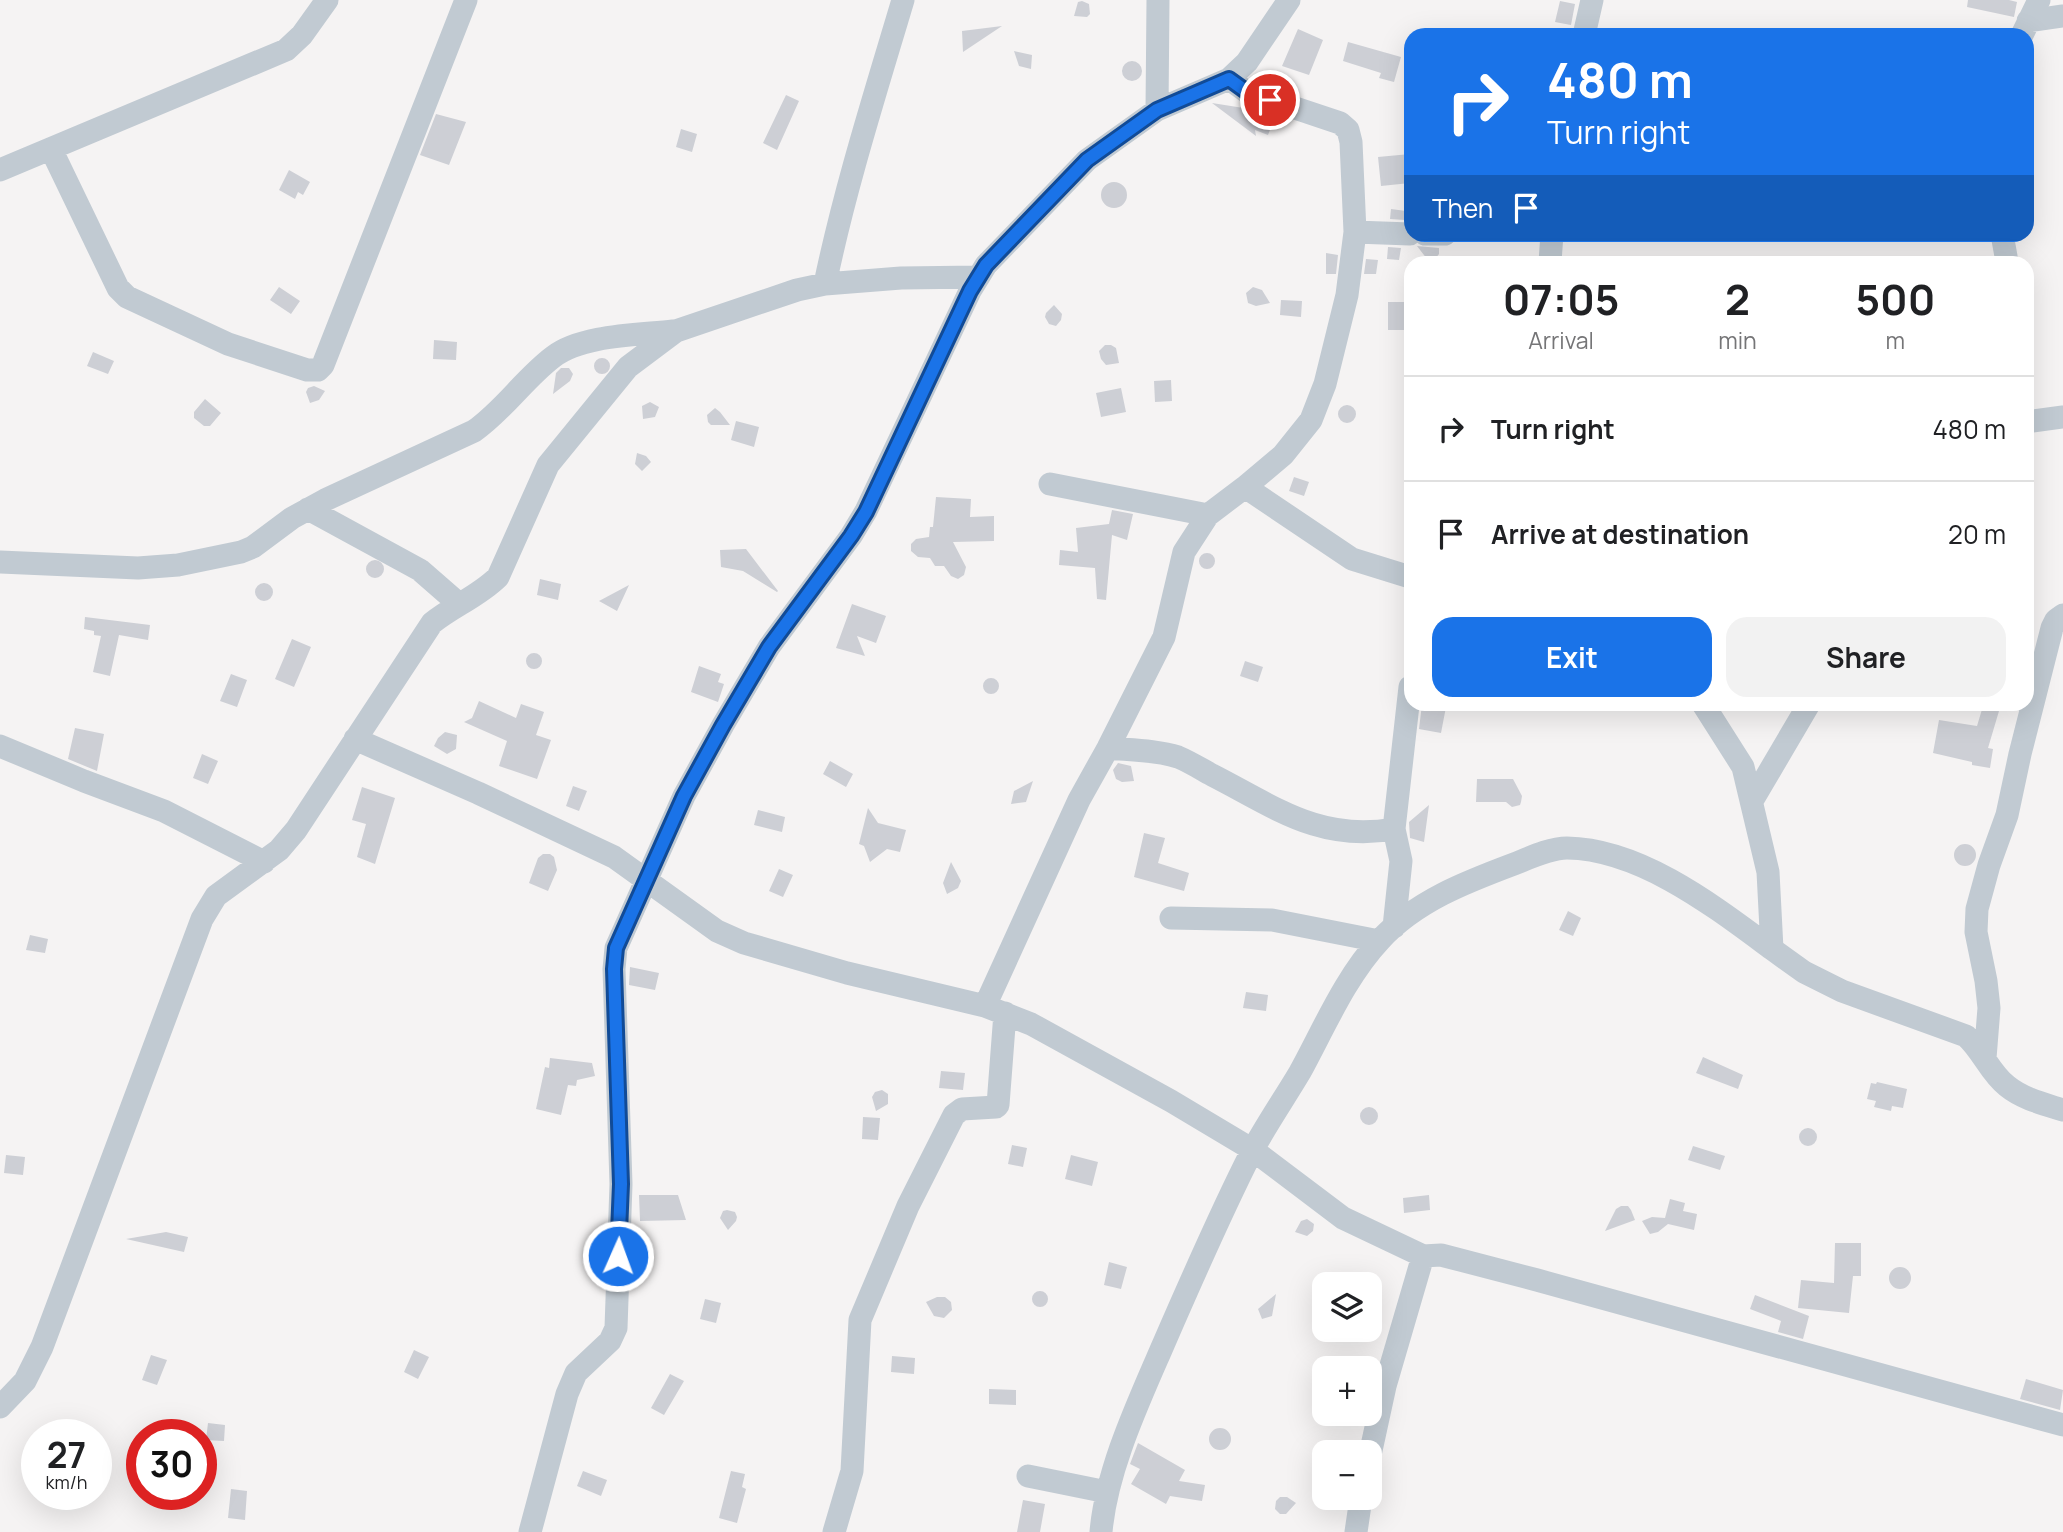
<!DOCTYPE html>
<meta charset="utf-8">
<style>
body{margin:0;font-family:Manrope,sans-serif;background:#f2f2f2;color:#202124;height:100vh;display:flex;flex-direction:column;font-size:26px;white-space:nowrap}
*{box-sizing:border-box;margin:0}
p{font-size:23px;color:#757577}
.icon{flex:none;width:38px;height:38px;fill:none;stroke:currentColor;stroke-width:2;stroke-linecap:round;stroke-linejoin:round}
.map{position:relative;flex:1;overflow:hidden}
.sheet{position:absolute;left:1404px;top:256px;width:630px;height:455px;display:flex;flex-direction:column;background:#fff;border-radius:21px;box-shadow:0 7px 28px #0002}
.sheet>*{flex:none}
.top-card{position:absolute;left:1404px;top:28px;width:630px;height:214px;border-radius:21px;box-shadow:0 7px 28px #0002;background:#1a73e8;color:#fff;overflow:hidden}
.buttons{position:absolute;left:1312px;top:1272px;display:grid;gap:14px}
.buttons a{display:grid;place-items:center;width:70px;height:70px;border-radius:14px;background:#fff;box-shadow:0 7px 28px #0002;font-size:35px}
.speed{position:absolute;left:21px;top:1419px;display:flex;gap:14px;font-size:35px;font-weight:700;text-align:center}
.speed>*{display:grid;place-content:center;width:91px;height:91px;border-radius:50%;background:#fff;box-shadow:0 7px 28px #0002;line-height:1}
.speed small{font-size:18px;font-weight:400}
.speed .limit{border:10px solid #d22;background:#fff;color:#111}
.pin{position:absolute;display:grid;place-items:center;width:60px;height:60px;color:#fff;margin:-30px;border:4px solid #fff;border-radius:50%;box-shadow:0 2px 7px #0007}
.me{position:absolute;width:77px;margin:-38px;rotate:2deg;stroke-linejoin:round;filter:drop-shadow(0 0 5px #0008)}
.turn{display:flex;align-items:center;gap:24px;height:147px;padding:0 28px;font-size:32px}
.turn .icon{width:91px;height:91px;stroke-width:2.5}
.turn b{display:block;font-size:49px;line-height:60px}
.then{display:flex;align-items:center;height:66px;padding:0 28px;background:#0003;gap:14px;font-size:26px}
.eta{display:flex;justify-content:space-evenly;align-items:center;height:119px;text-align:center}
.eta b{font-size:42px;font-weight:700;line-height:49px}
.button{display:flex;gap:14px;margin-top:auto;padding:14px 28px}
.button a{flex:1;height:80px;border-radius:21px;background:#1a73e8;color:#fff;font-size:28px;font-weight:700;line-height:80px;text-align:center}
.button a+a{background:#f2f2f2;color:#202124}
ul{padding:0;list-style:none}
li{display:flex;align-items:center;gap:21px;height:105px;padding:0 28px;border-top:2px solid #e0e0e0}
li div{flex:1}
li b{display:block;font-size:26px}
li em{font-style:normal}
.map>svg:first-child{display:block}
.building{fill:#cdcfd5}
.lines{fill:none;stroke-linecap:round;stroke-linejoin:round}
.street{stroke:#c1cad2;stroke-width:23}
.route-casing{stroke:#114b97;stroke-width:18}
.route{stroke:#1a73e8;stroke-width:12}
</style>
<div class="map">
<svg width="2063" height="1532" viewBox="0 0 2063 1532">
<rect width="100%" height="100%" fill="#f5f3f3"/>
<!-- building -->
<path class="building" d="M1968 0H2009L2017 2 2014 17 1967 7Z
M1082 1 1089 4 1090 14 1087 17 1074 16 1078 2Z
M1560 1 1575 4 1571 25 1555 22Z
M1002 26 963 52 962 31Z
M1298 29 1323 40 1309 75 1282 66Z
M1348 42 1401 57 1394 82 1379 78 1381 73 1343 61Z
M1014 51 1032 55 1031 69 1019 66Z
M1122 71a10 10 0 1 1 20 0a10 10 0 1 1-20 0Z
M786 95 799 101 777 150 763 143Z
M1212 103 1256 110 1275 116 1268 135 1255 130 1256 136Z
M436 114 466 122 449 165 420 155Z
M681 129 697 134 692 152 676 147Z
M1410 154V183L1381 186 1378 157Z
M289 170 310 182 303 195 298 192 295 199 279 190Z
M1101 195a13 13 0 1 1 26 0a13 13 0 1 1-26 0Z
M1391 209 1406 211 1405 220 1390 219Z
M1417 246 1439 248V254L1435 259H1427Z
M1388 247 1401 248 1399 260 1387 259Z
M1326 253 1338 255 1336 274H1326Z
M1366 259 1378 260 1376 274H1364Z
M279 287 300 301 291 314 270 300Z
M1253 287 1262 290 1270 303 1256 306 1248 303 1246 293Z
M1281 300 1302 301 1301 317 1280 315Z
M1388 302H1410V330H1388Z
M1054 305 1062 314 1061 320 1056 326 1049 324 1045 317 1046 313Z
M434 340 457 342 456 360 433 359Z
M1105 345H1111L1116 348 1119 363 1106 365 1101 359 1099 351Z
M93 352 114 361 108 374 87 366Z
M594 366a8 8 0 1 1 16 0a8 8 0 1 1-16 0Z
M561 368H569L573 374 570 381 553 394 556 373Z
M1171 380 1172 401 1155 402 1154 381Z
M314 386 325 391 319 400 310 403 306 392 308 388Z
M1121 388 1126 412 1101 417 1096 393Z
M205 399 221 413 210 426H204L194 418V412Z
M650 402 659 407 655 417 643 419 642 406Z
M1338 414a9 9 0 1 1 18 0a9 9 0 1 1-18 0Z
M715 408 720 412 730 425H711L708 422 707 415Z
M736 421 759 427 754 447 731 440Z
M637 453 646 456 651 462 642 471 635 464Z
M1294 477 1309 482 1304 496 1289 491Z
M936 497 971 499 970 517 994 516V541L953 542 966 567 964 575 958 579 951 576 944 566H935L930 558 918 557 911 551V544L916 539 929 537 930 527H933Z
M1112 510 1133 514 1127 540 1112 535 1106 600 1097 599 1095 568 1059 565 1060 550 1078 552 1076 528 1109 524Z
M746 549 778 591 777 592 743 571 721 567 720 550Z
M1199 561a8 8 0 1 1 16 0a8 8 0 1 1-16 0Z
M366 569a9 9 0 1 1 18 0a9 9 0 1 1-18 0Z
M540 579 561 584 558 600 537 595Z
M255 592a9 9 0 1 1 18 0a9 9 0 1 1-18 0Z
M629 585 617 611 599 601Z
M852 604 886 616 876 643 857 636 865 656 836 648Z
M85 617 150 625 148 640 119 635 110 676 93 672 101 636 94 635V631L84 629Z
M292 639 311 647 294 687 275 679Z
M526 661a8 8 0 1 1 16 0a8 8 0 1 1-16 0Z
M1245 661 1263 667 1258 682 1240 676Z
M699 666 721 674 718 682 724 684 718 702 691 692Z
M231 674 247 680 237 707 220 701Z
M983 686a8 8 0 1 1 16 0a8 8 0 1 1-16 0Z
M479 701 516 718 521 704 544 712 536 735 551 740 537 779 499 766 507 741 464 722 472 718Z
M1422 704 1446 707 1441 733 1419 729Z
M1983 706 1999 711 1988 748 1993 749 1990 768 1972 765V762L1933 753 1939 720 1977 726Z
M75 728 104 734 97 771 68 759Z
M445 732 457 735 456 749 447 754 434 746 438 738Z
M202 754 218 761 208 784 193 778Z
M830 761 853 774 846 787 823 774Z
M1118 763 1131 766 1134 781 1122 782 1116 779 1113 770Z
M1477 779H1513L1522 796 1521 802 1520 805 1512 807 1506 802H1476Z
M1033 781 1026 802 1011 804 1014 791Z
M573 786 587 791 579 811 566 806Z
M362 787 395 798 375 864 357 857 366 824 352 820Z
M1429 805 1424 842 1410 838 1409 822Z
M868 808 878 823 906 830 900 852 887 849 870 862 864 846 859 844Z
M758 810 785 817 782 832 754 825Z
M1144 833 1165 838 1158 863 1189 873 1184 891 1134 877Z
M1954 855a11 11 0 1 1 22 0a11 11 0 1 1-22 0Z
M543 854H550L554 857 557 870 548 891 529 883 538 858Z
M951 862 961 881 958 888 947 894 943 883Z
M779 869 793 875 783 897 769 891Z
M1568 911 1581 918 1573 936 1559 930Z
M30 935 48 939 45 953 26 950Z
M630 967 659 973 655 990 629 985Z
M1246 992 1268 995 1266 1011 1243 1008Z
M1703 1057 1743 1075 1738 1089 1696 1073Z
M550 1058 592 1063 595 1076 577 1080 576 1086 568 1085 561 1115 536 1109 545 1067 549 1068Z
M941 1071 965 1073 963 1090 939 1088Z
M1877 1082 1907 1089 1903 1108 1892 1106 1891 1111 1874 1107 1876 1101 1867 1099 1871 1083 1876 1084Z
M882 1090 888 1094V1104L876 1111 872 1097 875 1092Z
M1360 1116a9 9 0 1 1 18 0a9 9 0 1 1-18 0Z
M863 1117 880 1118 878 1140 862 1139Z
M1799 1137a9 9 0 1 1 18 0a9 9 0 1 1-18 0Z
M1012 1145 1027 1148 1023 1167 1008 1164Z
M1693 1146 1725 1156 1720 1170 1688 1160Z
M6 1155 25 1157 23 1175 4 1173Z
M1071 1155 1098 1162 1092 1186 1065 1179Z
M639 1195H678L686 1220 640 1221Z
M1429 1195 1430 1210 1404 1213 1403 1198Z
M1670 1199 1685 1203 1683 1211 1697 1214 1694 1230 1668 1224 1658 1232 1650 1234 1642 1221 1652 1217 1665 1218Z
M1621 1206H1628L1631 1210 1635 1220 1605 1231 1616 1209Z
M727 1210 735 1212 737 1217 736 1221 728 1230 720 1218 723 1211Z
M1307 1219 1314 1224 1313 1231 1307 1236 1295 1232 1301 1221Z
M166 1232 188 1237 184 1252 126 1239Z
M1835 1243H1861V1276H1853L1849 1313 1798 1308 1801 1280 1834 1283Z
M1109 1262 1127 1267 1121 1289 1104 1285Z
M1889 1278a11 11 0 1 1 22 0a11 11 0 1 1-22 0Z
M1032 1299a8 8 0 1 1 16 0a8 8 0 1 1-16 0Z
M1276 1294 1272 1316 1262 1319 1258 1309Z
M1755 1295 1809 1316 1803 1339 1778 1332 1781 1321 1750 1309Z
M937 1297H945L951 1302 952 1310 944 1318 934 1316 926 1302Z
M705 1299 721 1303 716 1323 700 1319Z
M414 1350 429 1357 418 1379 404 1372Z
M151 1355 167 1360 157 1385 142 1380Z
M892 1356 915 1358 914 1374 891 1372Z
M670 1374 684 1381 664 1415 651 1408Z
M2026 1379 2063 1390 2060 1410 2020 1399Z
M989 1389 1016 1390V1405L989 1404Z
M208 1423 225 1425 224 1441 206 1440Z
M1209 1439a11 11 0 1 1 22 0a11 11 0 1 1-22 0Z
M1138 1443 1185 1470 1179 1481 1205 1485 1202 1501 1170 1496 1166 1504 1131 1484 1140 1469 1130 1464Z
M583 1471 607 1480 601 1496 577 1486Z
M731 1471 745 1474 742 1487 746 1489 737 1523 719 1518Z
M231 1489 247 1491 245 1520 228 1518Z
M1280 1497H1287L1296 1503 1286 1514H1280L1275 1509 1276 1501Z
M1023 1500 1045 1504 1040 1532H1017Z"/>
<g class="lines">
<!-- street -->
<path class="street" d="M2028 21 2063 16
M1584 35 1592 0
M2022 35 2039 0
M1229 79 1247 92 1340 123 1348 130 1351 142 1355 232 1347 295 1325 384 1311 420 1283 455 1245 487
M1157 110 1158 0
M51 149 118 288 127 297 228 344 307 370H318L323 365 466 0
M0 170 286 50 302 35 327 0
M1355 232 1410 234
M1425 234H1445
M2002 234 2007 262
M1550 262 1552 234
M825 284C845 188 875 94 903 0
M2026 422 2063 417
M1050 484 1208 515 1245 487 1352 559 1410 577
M308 509 420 570 459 604
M0 562 138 568 178 565 241 552 253 547 292 518 325 500 474 431C504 410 524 379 553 357 581 335 638 335 673 331
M1703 704 1743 767 1768 872 1772 949 1804 972 1842 991 1966 1036C1982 1050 1990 1073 2007 1086 2023 1099 2044 1104 2063 1110
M355 739 478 793 614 857 717 931 744 943 847 973 985 1006 1031 1024 1171 1101 1253 1150 1343 1218 1423 1256 1441 1255 1537 1280 2063 1425
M0 746 84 781 164 811 264 862
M1108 748C1130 750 1157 750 1178 757 1190 762 1201 769 1212 775 1275 807 1319 842 1394 829
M1752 801 1809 704
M1171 918 1272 920 1379 941
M1394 927 1401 861 1394 829 1410 687
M985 1006 1079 800 1108 748 1164 637 1184 552 1208 515
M1985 1058 1989 1008 1986 981 1976 932 1977 909 1989 865 2007 815 2020 754 2052 628 2056 620 2063 615
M0 1407 25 1381 42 1347 202 919 216 896 279 850 296 830 432 623C453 606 479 596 498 577L548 465 628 367 676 331 797 290 825 284 901 278 978 277
M1370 1455 1385 1386 1423 1256
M1028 1476 1107 1492
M530 1532 567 1394 576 1373 610 1341 616 1328 621 1184 614 969 616 948 684 796 723 725 769 647 851 536 866 511 970 291 986 265 1087 160 1157 110 1229 79 1247 62 1289 0
M834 1532 852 1471 860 1320 908 1206 954 1115 962 1109 996 1107 998 1105 1005 1013
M1101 1532C1106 1474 1134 1412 1157 1359 1187 1290 1217 1220 1251 1153 1266 1125 1284 1099 1300 1072 1324 1028 1346 976 1380 940 1416 901 1466 882 1514 864 1529 858 1550 848 1567 848 1641 849 1715 907 1772 949
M1356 1532 1361 1498"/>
</g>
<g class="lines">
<defs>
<path id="route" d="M618 1256 621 1184 614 969 616 948 684 796 723 725 769 647 851 536 866 512 970 291 986 265 1087 160 1157 110 1229 79 1247 92 1270 100"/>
</defs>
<!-- route casing -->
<use href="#route" class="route-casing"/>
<!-- route -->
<use href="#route" class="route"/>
</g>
</svg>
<div class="buttons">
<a><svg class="icon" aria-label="layers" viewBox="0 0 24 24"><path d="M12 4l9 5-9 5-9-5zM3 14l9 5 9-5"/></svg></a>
<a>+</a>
<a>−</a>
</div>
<div class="speed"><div>27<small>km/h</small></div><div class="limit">30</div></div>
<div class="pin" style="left:1270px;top:100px;background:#d93025"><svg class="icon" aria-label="arrive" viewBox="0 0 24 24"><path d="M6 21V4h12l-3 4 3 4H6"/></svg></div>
<svg class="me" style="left:618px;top:1256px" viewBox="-20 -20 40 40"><circle r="17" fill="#1a73e8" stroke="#fff" stroke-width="3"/><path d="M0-11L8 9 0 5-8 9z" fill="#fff"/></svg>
<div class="top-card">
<div class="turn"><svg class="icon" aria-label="right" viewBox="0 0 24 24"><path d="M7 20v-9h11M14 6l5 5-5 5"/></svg><div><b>480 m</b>Turn right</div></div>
<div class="then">Then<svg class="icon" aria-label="arrive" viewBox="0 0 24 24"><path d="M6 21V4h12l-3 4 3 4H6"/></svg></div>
</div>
<section class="sheet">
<div class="eta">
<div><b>07:05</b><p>Arrival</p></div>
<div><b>2</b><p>min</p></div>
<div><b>500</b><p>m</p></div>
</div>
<ul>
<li><svg class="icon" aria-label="right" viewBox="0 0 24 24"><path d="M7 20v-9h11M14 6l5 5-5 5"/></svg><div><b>Turn right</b></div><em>480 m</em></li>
<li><svg class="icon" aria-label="arrive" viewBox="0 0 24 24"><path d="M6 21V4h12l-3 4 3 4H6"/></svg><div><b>Arrive at destination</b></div><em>20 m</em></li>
</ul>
<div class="button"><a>Exit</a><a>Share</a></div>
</section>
</div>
